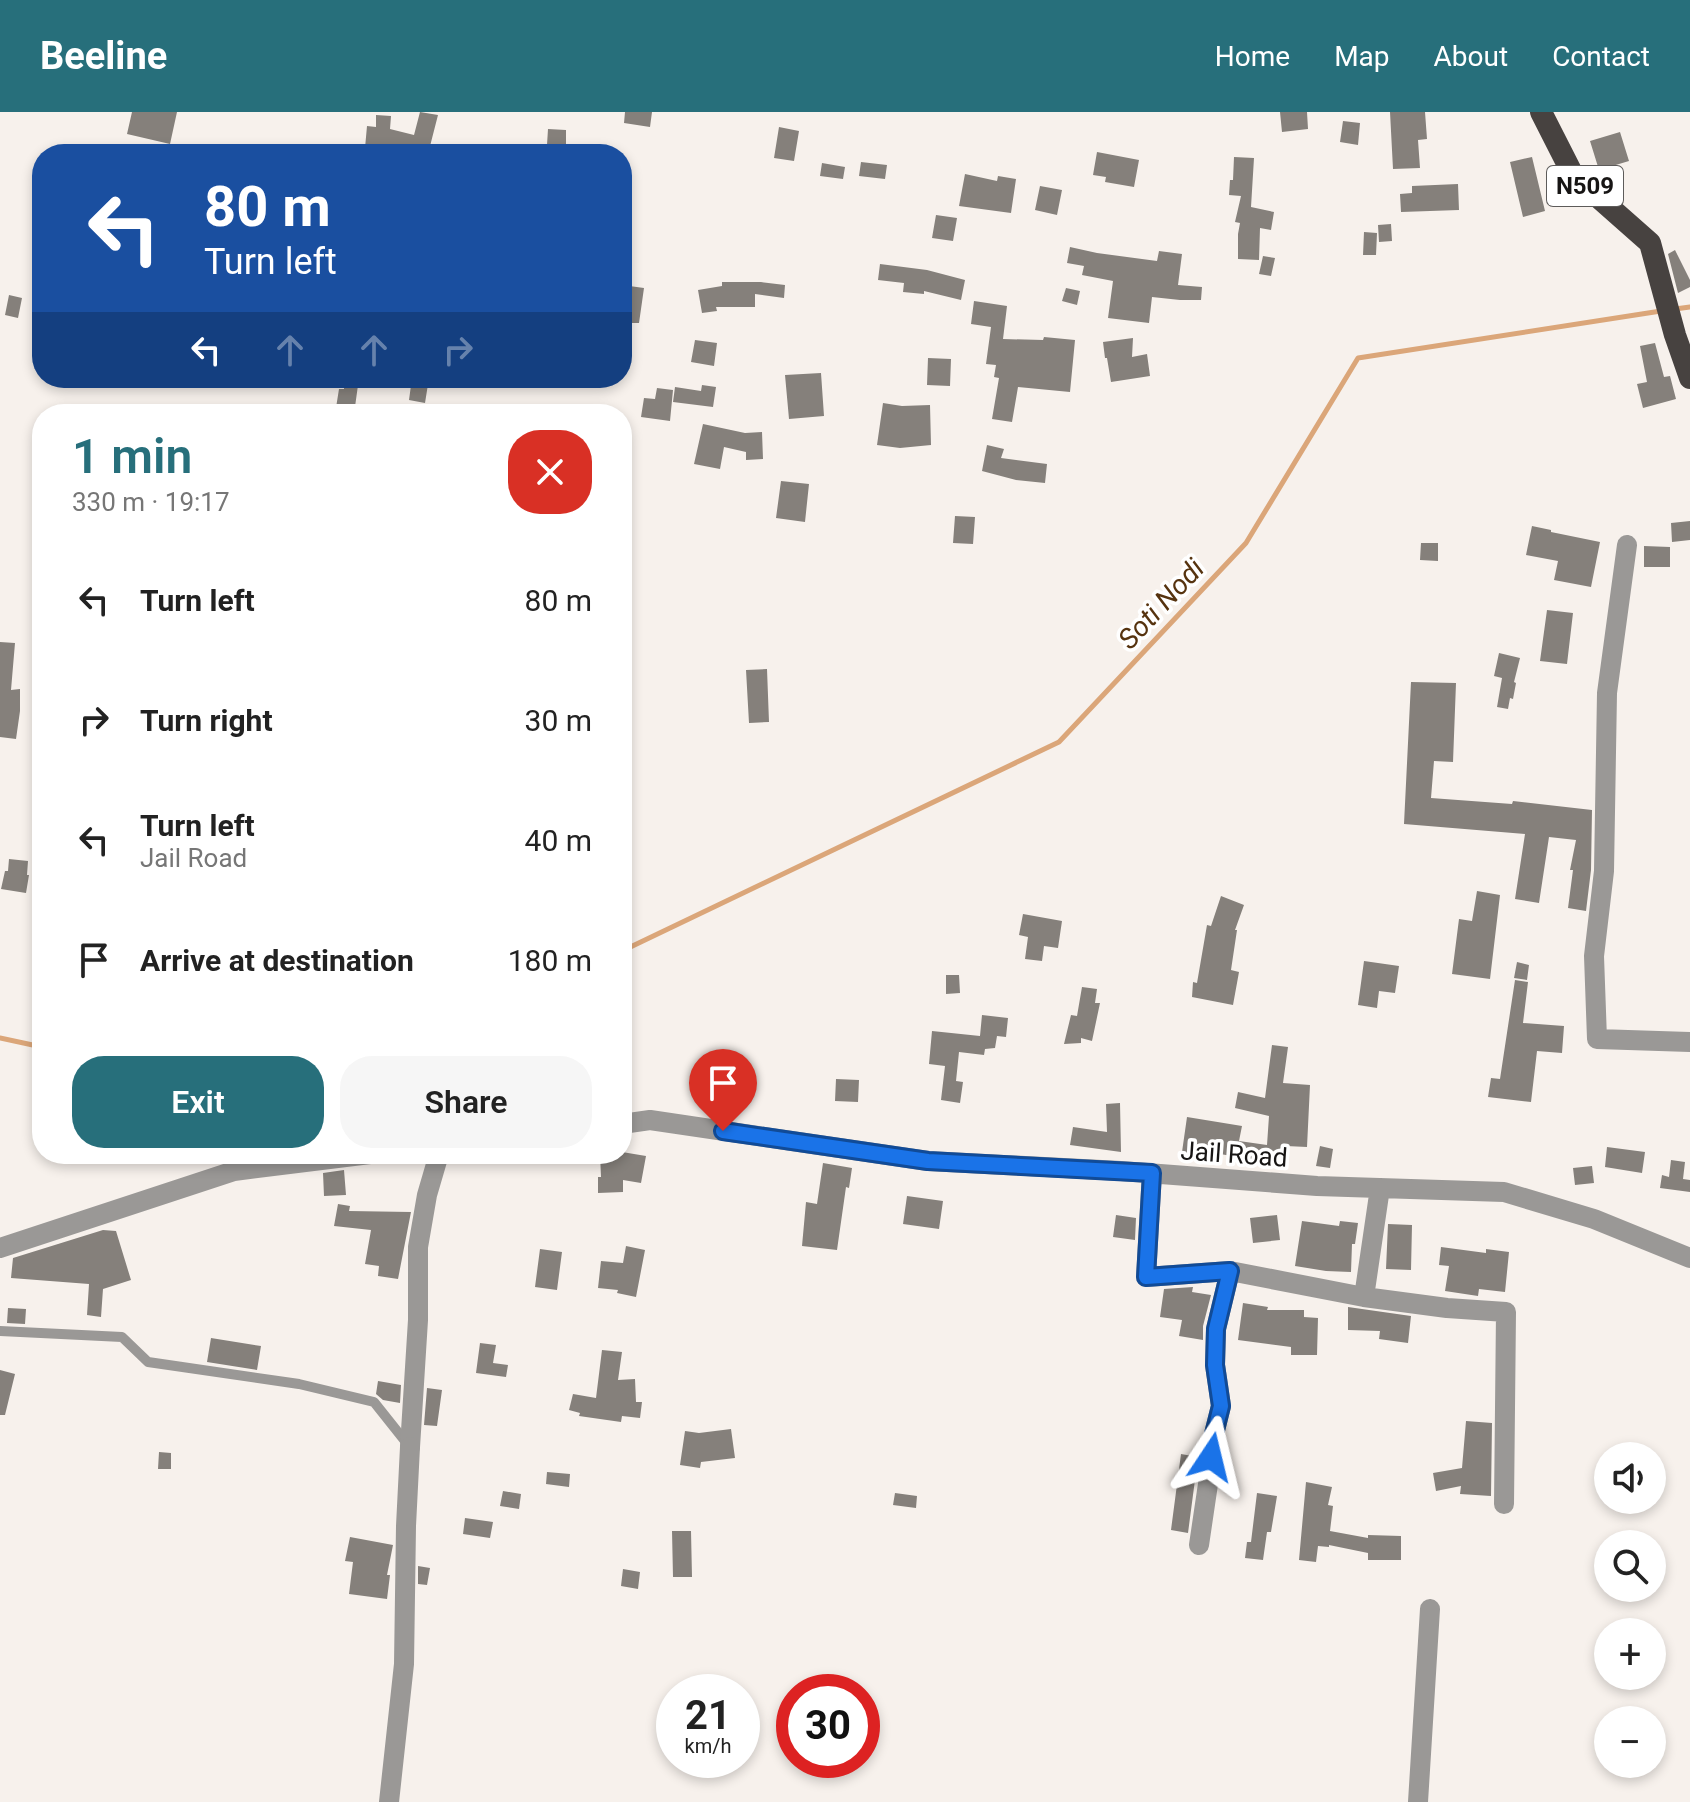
<!DOCTYPE html>
<meta charset="utf-8">
<style>
body{margin:0;font-family:Roboto,sans-serif;background:#f6f6f6;color:#222;height:100vh;display:flex;flex-direction:column;font-size:30px;white-space:nowrap}
*{box-sizing:border-box;margin:0}
p{font-size:26px;color:#767676}
.icon{flex:none;width:44px;height:44px;fill:none;stroke:currentColor;stroke-width:2;stroke-linecap:round;stroke-linejoin:round}
.map{position:relative;flex:1;overflow:hidden}
.panel{position:absolute;left:32px;top:292px;width:600px;height:760px;display:flex;flex-direction:column;background:#fff;border-radius:32px;box-shadow:0 4px 12px #0003}
.panel>*{flex:none}
.top-card{position:absolute;left:32px;top:32px;width:600px;height:244px;border-radius:32px;box-shadow:0 4px 12px #0003;background:#1a4fa0;color:#fff;overflow:hidden}
.buttons{position:absolute;left:1594px;top:1330px;display:grid;gap:16px}
.buttons a{display:grid;place-items:center;width:72px;height:72px;border-radius:50%;background:#fff;box-shadow:0 4px 12px #0003;font-size:40px}
.speed{position:absolute;left:656px;top:1562px;display:flex;gap:16px;font-size:40px;font-weight:700;text-align:center}
.speed>*{display:grid;place-content:center;width:104px;height:104px;border-radius:50%;background:#fff;box-shadow:0 4px 12px #0003;line-height:1}
.speed small{font-size:20px;font-weight:400}
.speed .limit{border:12px solid #d22;background:#fff;color:#111}
.pin{position:absolute;display:grid;place-items:center;width:68px;height:68px;color:#fff;margin:-82px -34px;border-radius:50% 50% 50% 0;rotate:-45deg;box-shadow:0 0 8px #0007}
.pin .icon{rotate:45deg}
.me{position:absolute;width:88px;margin:-44px;rotate:10deg;stroke-linejoin:round;filter:drop-shadow(0 0 6px #0008)}
.turn{display:flex;align-items:center;gap:28px;height:168px;padding:0 40px;font-size:36px}
.turn .icon{width:104px;height:104px;stroke-width:2.5}
.turn b{display:block;font-size:56px;line-height:68px}
.lanes{display:flex;align-items:center;height:76px;padding:0 40px;background:#0003;justify-content:center;gap:40px;direction:ltr}
.lanes .off{opacity:.35}
.round{display:grid;place-items:center;flex:none;width:84px;height:84px;border-radius:32px;background:#f6f6f6}
.summary{display:flex;align-items:center;justify-content:space-between;height:136px;padding:0 40px}
h1{font-size:48px;font-weight:600;line-height:60px;color:#276f7b}
.button{display:flex;gap:16px;margin-top:auto;padding:16px 40px}
.button a{flex:1;height:92px;border-radius:32px;background:#276f7b;color:#fff;font-size:32px;font-weight:600;line-height:92px;text-align:center}
.button a+a{background:#f6f6f6;color:#222}
ul{padding:0;list-style:none}
li{display:flex;align-items:center;gap:24px;height:120px;padding:0 40px}
li div{flex:1}
li b{display:block;font-size:30px}
li em{font-style:normal}
header{display:flex;align-items:center;gap:48px;box-sizing:border-box;height:112px;padding:0 40px;background:#276f7b;color:#fff}
header strong{font-size:38px}
nav{display:flex;gap:44px;margin-inline-start:auto;font-size:28px}
.map>svg:first-child{display:block}
.lines{fill:none;stroke-linecap:round;stroke-linejoin:round}
.stream{stroke:#dba679;stroke-width:5}
.building{fill:#85807b}
.service{stroke:#9a9896;stroke-width:10}
.minor{stroke:#9a9896;stroke-width:20}
.tertiary{stroke:#9a9896;stroke-width:20}
.trunk{stroke:#474240;stroke-width:22}
.route-casing{stroke:#114b97;stroke-width:20}
.route{stroke:#1a73e8;stroke-width:14}
.labels{text-anchor:middle;dominant-baseline:central;stroke-width:7;stroke-linejoin:round;paint-order:stroke}
.shield{fill:#fff;stroke:#5d5b5a;stroke-width:2}
.shield-label{font-size:24px;font-weight:bold;fill:#171514}
.street-label{font-size:26px;fill:#171514;stroke:#fff}
.water-label{font-size:28px;font-style:italic;fill:#56330f;stroke:#fff}
</style>
<header>
<strong>Beeline</strong>
<nav><a>Home</a><a>Map</a><a>About</a><a>Contact</a></nav>
</header>
<div class="map">
<svg width="1690" height="1690" viewBox="0 0 1690 1690">
<rect width="100%" height="100%" fill="#f7f1ec"/>
<g class="lines">
<!-- stream -->
<path class="stream" d="M1675 197 1690 195
M622 839 1059 630 1246 431 1358 246 1661 199
M0 926 42 935"/>
</g>
<!-- building -->
<path class="building" d="M132 0H177L170 32 127 22Z
M420 0 438 3 428 42H404L405 40 365 36 367 14 376 15V3L391 4 390 17 414 23Z
M625 0H652L650 15 624 11Z
M1280 0H1307L1308 17 1282 20Z
M1390 0H1425L1427 27 1418 28 1420 56 1393 57Z
M1343 9 1360 11 1358 33 1340 30Z
M779 15 799 19 794 49 774 46Z
M548 17 566 18V34L547 33Z
M1620 20 1629 49 1599 58 1590 29Z
M1097 40 1139 48 1134 75 1105 70 1106 65 1093 63Z
M1234 45 1254 46 1251 95 1274 100 1271 118 1260 116 1259 148 1238 147V122L1240 111 1235 110 1241 84 1229 83 1230 68H1233Z
M1532 45 1545 99 1523 105 1510 50Z
M861 50 887 53 885 67 859 64Z
M822 51 845 55 843 67 820 64Z
M965 62 997 69 998 64 1016 67 1011 101 959 94Z
M1458 72 1459 98 1401 100 1400 82 1412 81V74Z
M1040 74 1062 78 1057 103 1035 98Z
M936 103 957 106 953 129 932 126Z
M1391 112 1392 129 1379 130 1378 113Z
M1364 120 1377 121 1376 143H1363Z
M1070 135 1097 141 1157 149 1159 139 1182 142 1178 173 1202 175 1201 188H1180L1152 185 1149 211 1108 206 1113 169 1082 163 1084 154 1067 151Z
M1675 138 1690 168V175L1678 181 1668 142Z
M1263 144 1275 146 1271 164 1259 162Z
M880 152 927 158 965 168 961 188 924 179V182L903 180 904 171 878 168Z
M722 170H761L785 173 784 186 755 182V195H716L717 199 702 201 698 178 722 174Z
M622 173 644 176 639 211H622Z
M1066 176 1080 179 1077 193 1062 189Z
M9 183 22 186 18 206 5 203Z
M974 189 1007 194 1003 227 1043 228 1044 225 1075 228 1070 280 1018 275 1012 310 992 307 999 266 994 265 996 253 986 252 991 215 971 212Z
M1133 226 1132 245 1147 242 1150 264 1111 270 1107 246H1105L1103 230Z
M695 228 717 231 714 254 691 250Z
M1655 231 1664 265 1670 264 1676 287 1643 296 1637 272 1647 270 1640 234Z
M928 246 951 247 950 274 927 273Z
M821 261 824 304 789 307 785 263Z
M344 266H359L354 302H335L339 277H344Z
M412 266H429L425 291 409 288Z
M702 273 716 275 713 295 673 290 675 275 701 279Z
M657 276 673 278 670 309 641 305 644 286 655 287Z
M883 291 902 294 930 293 931 333 900 336 877 333Z
M703 312 745 321 762 320 763 347 746 348V340L724 335 720 357 694 352Z
M987 333 1004 337 1001 346 1047 352 1045 371 1016 368 982 359Z
M781 369 809 372 805 410 776 406Z
M955 404 975 405 973 432 953 431Z
M1690 409V428L1672 430 1671 411Z
M1532 414 1551 418V420L1600 430 1591 475 1554 468 1558 449 1526 443Z
M1421 431H1438V449L1420 448Z
M1644 434 1670 435V455H1644Z
M1547 498 1573 501 1567 552 1540 549Z
M0 530 15 531 11 578 20 577V599L16 627 0 625Z
M1499 541 1520 546 1514 570 1516 571 1513 587 1510 586 1508 597 1497 595 1502 566 1494 564Z
M767 557 769 610 749 611 746 558Z
M1411 570 1456 571 1453 650 1434 649 1431 686 1512 692 1513 689 1592 698 1591 758 1586 799 1568 796 1573 758H1570L1576 728 1549 725 1539 791 1515 787 1525 722 1404 712Z
M9 747 28 749 27 763H29L26 781 1 777 5 759H8Z
M1477 779 1500 783 1490 867 1452 862 1459 807 1472 809Z
M1221 784 1244 793 1235 818H1237L1231 858 1239 860 1233 893 1192 885 1193 870 1197 871 1207 813 1211 814Z
M1023 802 1062 809 1058 836 1044 834 1042 849 1025 847 1028 825 1019 823Z
M1364 849 1399 854 1395 881 1379 879 1377 896 1358 893Z
M1517 850 1529 853 1527 868 1514 866Z
M946 863H959L960 881 946 882Z
M1515 868 1528 870 1523 911 1564 914 1562 941 1537 939 1531 990 1488 985 1491 966 1500 967Z
M1082 875 1097 877 1095 891H1100L1092 929 1081 926V931L1064 932 1071 903 1077 904Z
M982 903 1008 906 1006 925 997 924 995 936 985 937 984 943 959 940 956 969 963 970 960 991 941 988 945 954 929 952 932 919 980 924Z
M1272 933 1288 935 1283 971 1310 973 1307 1035 1286 1034 1285 1047 1257 1045 1256 1048 1202 1039 1201 1049 1181 1047 1187 1005 1242 1014 1239 1029 1267 1033 1269 1004 1235 996 1238 980 1265 986Z
M836 967 859 968 858 990 835 989Z
M1120 991 1121 1040 1070 1033 1073 1015 1107 1020 1106 992Z
M1320 1034 1333 1037 1330 1056 1316 1054Z
M1607 1035 1645 1040 1642 1061 1605 1055Z
M622 1040 646 1044 641 1071 623 1068V1080L598 1081V1065H601L600 1042H622Z
M1671 1048 1685 1050 1683 1067 1690 1068V1080L1660 1076 1662 1063 1669 1065Z
M823 1051 852 1056 849 1076 846 1075 837 1138 802 1134 806 1090 817 1092Z
M1592 1054 1594 1071 1575 1073 1573 1056Z
M344 1058 346 1083 324 1084 323 1061Z
M907 1084 943 1089 939 1117 903 1112Z
M338 1092 350 1094 349 1099 411 1100 398 1167 378 1164 379 1154 365 1152 371 1118 334 1114Z
M1116 1103 1136 1106 1135 1128 1113 1125Z
M1277 1103 1280 1128 1253 1131 1250 1106Z
M1302 1109 1339 1114 1340 1109 1358 1111 1355 1132H1352L1351 1160 1326 1159 1295 1154Z
M1388 1112 1412 1113 1411 1158 1386 1157Z
M103 1118 116 1119 131 1168 103 1177 101 1205 87 1203 89 1172 11 1166 13 1146Z
M626 1134 645 1138 636 1185 617 1181 618 1178 598 1176 601 1149 623 1151Z
M1441 1135 1486 1141V1137L1509 1140 1505 1180 1479 1177 1478 1184 1445 1179 1449 1154 1439 1153Z
M540 1137 562 1140 557 1178 535 1175Z
M1193 1175 1192 1180 1211 1183 1203 1214V1228L1179 1224 1182 1208 1160 1205 1164 1177Z
M1243 1191 1268 1195 1267 1198H1304V1205L1318 1206 1317 1243H1291V1235L1238 1228Z
M1348 1195 1411 1204 1408 1231 1379 1227 1380 1219 1348 1218Z
M8 1196 26 1197 25 1212 7 1211Z
M211 1226 261 1234 257 1258 207 1250Z
M480 1231 496 1233 493 1251 508 1253 506 1265 476 1261Z
M602 1238 622 1240 618 1268 635 1267 636 1290H642L640 1306 622 1304 621 1310 579 1304 580 1301 569 1298 573 1282 596 1286Z
M0 1258 15 1262 5 1303H0Z
M378 1269 401 1273 400 1291 383 1288 376 1282Z
M427 1276 442 1278 437 1314 424 1313Z
M1466 1309 1492 1311 1491 1384 1460 1382 1461 1374 1436 1379 1433 1361 1462 1356Z
M731 1317 735 1346 701 1350 700 1356 680 1353 685 1319 699 1321Z
M159 1340 171 1341V1357H158Z
M1181 1342 1198 1345 1188 1421 1171 1418Z
M547 1360 570 1362 569 1375 546 1372Z
M1306 1370 1332 1375 1328 1393 1333 1394 1330 1419 1368 1426V1423L1401 1424V1448H1368V1441L1329 1433V1435L1318 1434 1316 1450 1299 1448Z
M503 1379 521 1382 519 1397 500 1394Z
M895 1381 917 1384 916 1396 893 1393Z
M1257 1381 1277 1384 1271 1420H1267L1263 1448 1245 1446 1247 1430H1251Z
M465 1406 493 1410 490 1426 463 1422Z
M672 1419H691L692 1465H673Z
M350 1425 393 1433 387 1463H390L387 1487 349 1482 353 1450 345 1449Z
M418 1454 430 1456 427 1473 418 1472Z
M623 1457 640 1460 638 1477 621 1474Z"/>
<g class="lines">
<!-- service -->
<path class="service" d="M0 1219 122 1225 148 1250 299 1272 374 1290 409 1334"/>
<!-- minor -->
<path class="minor" d="M1627 433 1607 581 1604 759 1594 844 1597 927 1690 930
M622 1012 650 1008 928 1049 1121 1059 1317 1074 1504 1080 1594 1107 1690 1146
M1152 1061 1146 1165 1230 1159 1364 1185 1447 1196 1506 1200 1504 1392
M0 1136 234 1059 370 1042
M1364 1185 1380 1076
M410 1335 418 1208V1135L427 1083 439 1042
M1199 1433 1208 1372 1212 1330 1221 1294 1215 1253 1216 1217 1230 1159
M1418 1690 1430 1497"/>
<!-- tertiary -->
<path class="tertiary" d="M389 1690 404 1552 406 1414 410 1335"/>
<!-- trunk -->
<path class="trunk" d="M1541 0 1573 63 1650 131 1675 223 1690 266"/>
</g>
<g class="lines">
<defs>
<path id="route" d="M723 1019 928 1049 1152 1061 1146 1165 1230 1159 1216 1217 1215 1253 1221 1294 1212 1330 1211 1345"/>
</defs>
<!-- route casing -->
<use href="#route" class="route-casing"/>
<!-- route -->
<use href="#route" class="route"/>
</g>
<g class="labels">
<!-- shield labels -->
<rect class="shield" x="1547" y="54" width="76" height="40" rx="6"/>
<g class="shield-label">
<text x="1585" y="74">N509</text>
</g>
<!-- street labels -->
<g class="street-label">
<text transform="translate(1234 1042) rotate(4)">Jail Road</text>
</g>
<!-- water labels -->
<g class="water-label">
<text transform="translate(1161 492) rotate(-47)">Soti Nodi</text>
</g>
</g>
</svg>
<div class="buttons">
<a><svg class="icon" aria-label="sound" viewBox="0 0 24 24"><path d="M4 9h4l5-4v14l-5-4H4zM17 9q2 3 0 6"/></svg></a>
<a><svg class="icon" aria-label="search" viewBox="0 0 24 24"><circle cx="10" cy="10" r="6"/><path d="M15 15l6 6"/></svg></a>
<a>+</a>
<a>−</a>
</div>
<div class="speed"><div>21<small>km/h</small></div><div class="limit">30</div></div>
<div class="pin" style="left:723px;top:1019px;background:#d93025"><svg class="icon" aria-label="arrive" viewBox="0 0 24 24"><path d="M6 21V4h12l-3 4 3 4H6"/></svg></div>
<svg class="me" style="left:1211px;top:1345px" viewBox="-20 -20 40 40"><path d="M0-17L14 15 0 8-14 15z" fill="#1a73e8" stroke="#fff" stroke-width="4"/></svg>
<div class="top-card">
<div class="turn"><svg class="icon" aria-label="left" viewBox="0 0 24 24"><path d="M17 20v-9H6M10 6l-5 5 5 5"/></svg><div><b>80 m</b>Turn left</div></div>
<div class="lanes"><svg class="icon" aria-label="left" viewBox="0 0 24 24"><path d="M17 20v-9H6M10 6l-5 5 5 5"/></svg><svg class="icon off" aria-label="ahead" viewBox="0 0 24 24"><path d="M12 20V5M6 11l6-6 6 6"/></svg><svg class="icon off" aria-label="ahead" viewBox="0 0 24 24"><path d="M12 20V5M6 11l6-6 6 6"/></svg><svg class="icon off" aria-label="right" viewBox="0 0 24 24"><path d="M7 20v-9h11M14 6l5 5-5 5"/></svg></div>
</div>
<section class="panel">
<div class="summary"><div><h1>1 min</h1><p>330 m · 19:17</p></div><a class="round" style="background:#d93025;color:#fff"><svg class="icon" aria-label="close" viewBox="0 0 24 24"><path d="M6 6l12 12M18 6L6 18"/></svg></a></div>
<ul>
<li><svg class="icon" aria-label="left" viewBox="0 0 24 24"><path d="M17 20v-9H6M10 6l-5 5 5 5"/></svg><div><b>Turn left</b></div><em>80 m</em></li>
<li><svg class="icon" aria-label="right" viewBox="0 0 24 24"><path d="M7 20v-9h11M14 6l5 5-5 5"/></svg><div><b>Turn right</b></div><em>30 m</em></li>
<li><svg class="icon" aria-label="left" viewBox="0 0 24 24"><path d="M17 20v-9H6M10 6l-5 5 5 5"/></svg><div><b>Turn left</b><p>Jail Road</p></div><em>40 m</em></li>
<li><svg class="icon" aria-label="arrive" viewBox="0 0 24 24"><path d="M6 21V4h12l-3 4 3 4H6"/></svg><div><b>Arrive at destination</b></div><em>180 m</em></li>
</ul>
<div class="button"><a>Exit</a><a>Share</a></div>
</section>
</div>
